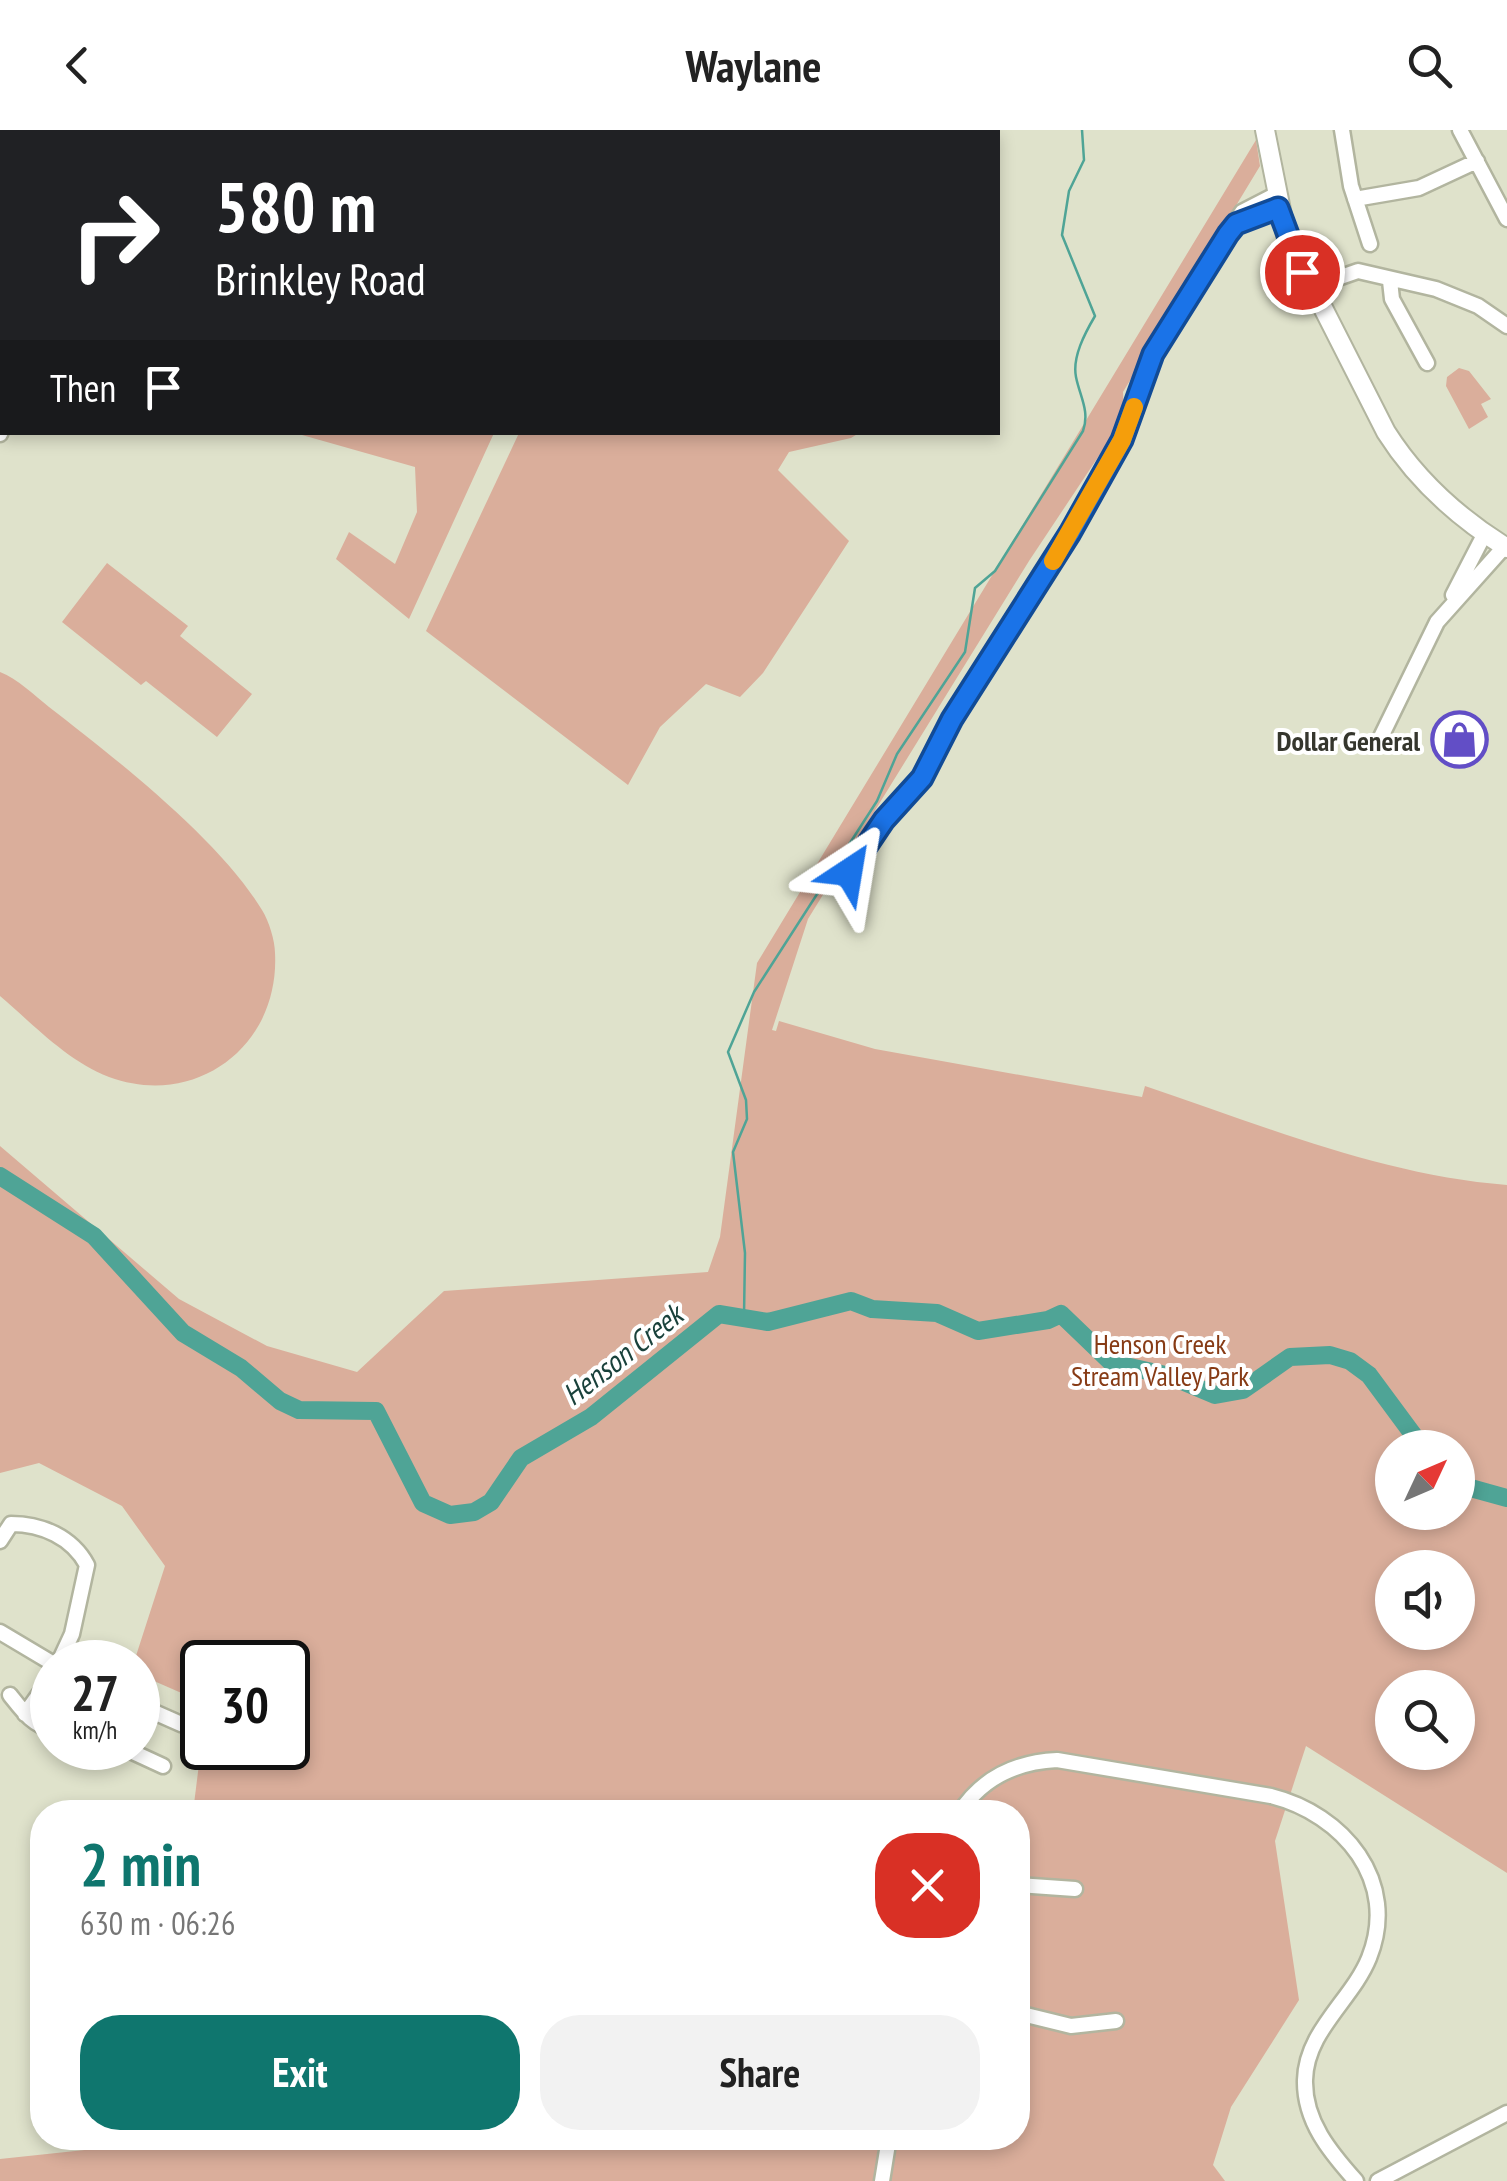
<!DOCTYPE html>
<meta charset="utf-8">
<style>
body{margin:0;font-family:"PT Sans Narrow",sans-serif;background:#f2f2f2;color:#222;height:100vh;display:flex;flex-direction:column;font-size:38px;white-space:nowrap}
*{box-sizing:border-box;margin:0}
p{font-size:32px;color:#767676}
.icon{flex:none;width:55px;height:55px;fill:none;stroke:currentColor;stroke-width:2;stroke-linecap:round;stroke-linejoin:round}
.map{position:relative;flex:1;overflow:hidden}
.drawer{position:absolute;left:30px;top:1670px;width:1000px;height:350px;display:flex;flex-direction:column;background:#fff;border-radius:40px;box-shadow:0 5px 15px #0003}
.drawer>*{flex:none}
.banner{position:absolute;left:0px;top:0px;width:1000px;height:305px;box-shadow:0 5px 15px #0003;background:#202124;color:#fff;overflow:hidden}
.needle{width:65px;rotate:46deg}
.buttons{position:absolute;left:1375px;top:1300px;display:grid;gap:20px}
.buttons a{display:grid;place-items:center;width:100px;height:100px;border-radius:50%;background:#fff;box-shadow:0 5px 15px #0003;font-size:50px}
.speed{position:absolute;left:30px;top:1510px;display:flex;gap:20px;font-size:50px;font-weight:700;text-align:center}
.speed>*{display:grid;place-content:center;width:130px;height:130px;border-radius:50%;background:#fff;box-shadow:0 5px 15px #0003;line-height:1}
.speed small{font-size:25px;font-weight:400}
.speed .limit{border:5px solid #111;border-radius:15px;background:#fff;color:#111}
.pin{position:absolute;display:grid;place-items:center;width:85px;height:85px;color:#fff;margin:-42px;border:5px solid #fff;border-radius:50%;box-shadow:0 2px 10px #0007}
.me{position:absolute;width:110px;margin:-55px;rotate:33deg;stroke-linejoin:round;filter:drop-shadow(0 0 8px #0008)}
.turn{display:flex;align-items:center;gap:35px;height:210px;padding:0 50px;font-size:45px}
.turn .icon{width:130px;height:130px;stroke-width:2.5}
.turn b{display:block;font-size:70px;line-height:85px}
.then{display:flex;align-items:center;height:95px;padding:0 50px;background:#0003;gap:20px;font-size:38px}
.round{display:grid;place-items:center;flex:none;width:105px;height:105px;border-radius:40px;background:#f2f2f2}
.overview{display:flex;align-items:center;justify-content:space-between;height:170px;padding:0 50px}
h1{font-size:60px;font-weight:800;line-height:75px;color:#0f766e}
.primary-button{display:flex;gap:20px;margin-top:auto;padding:20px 50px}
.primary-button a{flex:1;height:115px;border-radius:40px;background:#0f766e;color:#fff;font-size:40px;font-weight:800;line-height:115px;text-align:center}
.primary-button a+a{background:#f2f2f2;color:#222}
header{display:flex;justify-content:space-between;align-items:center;height:130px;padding:0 50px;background:#fff;font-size:45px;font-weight:800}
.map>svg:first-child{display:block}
.green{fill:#daae9b;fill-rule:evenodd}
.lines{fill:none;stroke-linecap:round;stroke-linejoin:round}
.stream{stroke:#4fa496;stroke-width:2.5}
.river{stroke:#4fa496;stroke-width:18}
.minor-casing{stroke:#b2b59f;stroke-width:19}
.major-casing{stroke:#b2b59f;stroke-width:22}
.minor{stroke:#fff;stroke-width:14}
.major{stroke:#fff;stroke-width:18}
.route-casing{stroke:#114b97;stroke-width:25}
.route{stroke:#1a73e8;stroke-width:18}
.slow{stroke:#f59e0b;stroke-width:18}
.labels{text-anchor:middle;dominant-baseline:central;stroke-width:8;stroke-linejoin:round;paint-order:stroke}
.poi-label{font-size:28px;font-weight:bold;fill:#35362d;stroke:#fff;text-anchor:end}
.park-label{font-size:28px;fill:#873b15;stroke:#fff}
.water-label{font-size:30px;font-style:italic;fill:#19413b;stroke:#fff}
</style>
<header><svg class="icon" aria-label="back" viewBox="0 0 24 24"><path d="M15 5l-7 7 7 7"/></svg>Waylane<svg class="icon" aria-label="search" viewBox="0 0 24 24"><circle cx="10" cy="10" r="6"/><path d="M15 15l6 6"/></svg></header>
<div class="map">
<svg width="1507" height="2051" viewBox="0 0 1507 2051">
<rect width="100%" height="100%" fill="#dfe2cb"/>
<!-- green -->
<path class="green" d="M0 0H119L2 2 0 271Z
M1256 10 1260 36 1123 262 1124 288 1029 431 808 789 772 900 776 901 779 891 875 919 1142 967 1145 956C1261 995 1384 1046 1507 1055V1743L1306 1616 1275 1711 1299 1870 1231 1977 1213 2035 1225 2051H0V2029L94 2019 100 2008H1018V1682H193L202 1610V1618H288V1532H202V1572L138 1544V1532H134L165 1436 122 1376 39 1333 0 1343V1016L179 1169 267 1216 357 1242 444 1161 708 1142 720 1107 757 833ZM1392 1318H1458V1382H1392ZM1392 1438H1458V1502H1392ZM1392 1558H1458V1622H1392Z
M1459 238 1469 241 1491 269 1481 274 1488 287 1469 299 1446 256 1447 247Z
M295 303H494L409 489 336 429 349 402 395 434 417 382 415 337Z
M519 303H859L851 308 789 322 778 340 849 411 763 543 740 567 706 554 660 597 628 655 426 501Z
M107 433 188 496 180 506 252 564 217 607 146 551 141 555 62 492Z
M0 542C18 549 34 565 49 577 115 628 219 709 262 780 269 791 275 811 275 823 280 916 196 979 109 947 67 931 33 894 0 866Z"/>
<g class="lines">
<!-- stream -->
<path class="stream" d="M744 1186 745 1123 733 1022 747 989 746 970 728 922 754 862 877 671 897 624 965 522 975 458 995 441 1083 301C1090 281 1080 267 1076 247 1072 227 1085 203 1095 186L1062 105 1069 61 1084 30 1082 0"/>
<!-- river -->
<path class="river" d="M0 1046 94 1106 183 1203 241 1238 280 1271 299 1280 376 1281 423 1373 450 1385 474 1382 491 1372 521 1328 591 1287 719 1184 768 1192 851 1171 872 1179 937 1183 978 1201 1048 1190 1061 1184 1112 1233 1170 1246 1215 1265 1243 1260 1290 1227 1330 1225 1350 1231 1369 1245 1423 1318
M1458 1348 1467 1357 1507 1368"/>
<defs>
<path id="minor" d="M1342 0 1351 56 1370 114
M1460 0 1507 89
M135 2 136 0
M1355 69 1419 58 1477 31
M1237 93 1278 78
M1390 151 1392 169 1427 233
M1309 158 1358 141 1436 159 1478 176 1507 196
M0 304 2 298
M1453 465 1485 403
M1378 613 1437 492 1505 416
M849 743 884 690 922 648 952 589 1070 403 1122 310 1153 224 1203 141 1242 82 1275 65
M0 1411 11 1394C42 1394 72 1407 87 1435L72 1504 59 1532
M0 1502 52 1533
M10 1565C22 1580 33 1596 52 1599
M138 1575 181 1594
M25 1584 52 1546
M124 1618 163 1636
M960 1682C983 1647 1016 1632 1057 1630L1271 1666C1343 1684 1400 1751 1369 1828 1352 1870 1306 1901 1305 1950 1304 1991 1330 2022 1356 2051
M1018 1755 1075 1759
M1018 1883 1071 1896 1116 1891
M882 2051 889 2008
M1378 2051 1507 1983"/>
<path id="major" d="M1265 0 1286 105 1386 302C1417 351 1457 387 1507 418"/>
</defs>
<!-- minor casing -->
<use href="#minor" class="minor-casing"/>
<!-- major casing -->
<use href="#major" class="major-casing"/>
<!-- minor -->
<use href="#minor" class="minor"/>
<!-- major -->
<use href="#major" class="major"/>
</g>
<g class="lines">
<defs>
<path id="route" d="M849 742 884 690 922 648 952 589 1070 403 1122 310 1153 224 1228 104 1236 94 1278 78 1302 142"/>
</defs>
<!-- route casing -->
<use href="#route" class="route-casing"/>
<!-- route -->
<use href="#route" class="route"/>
<!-- slow -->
<path class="slow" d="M1053 431 1122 310 1134 277"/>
</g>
<!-- icons -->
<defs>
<symbol id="shop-ring" viewBox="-11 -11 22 22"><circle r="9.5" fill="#fff" stroke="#624ec6" stroke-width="1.5"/><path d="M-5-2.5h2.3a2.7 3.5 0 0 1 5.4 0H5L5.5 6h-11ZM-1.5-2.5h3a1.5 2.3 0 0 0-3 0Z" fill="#624ec6"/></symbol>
</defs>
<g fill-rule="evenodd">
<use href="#shop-ring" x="1428" y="578" width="63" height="63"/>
</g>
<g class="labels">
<!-- poi labels -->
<g class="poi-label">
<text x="1420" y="610">Dollar General</text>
</g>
<!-- park labels -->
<g class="park-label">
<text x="1160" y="1213">Henson Creek<tspan x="1160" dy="32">Stream Valley Park</tspan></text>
</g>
<!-- water labels -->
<g class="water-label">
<text transform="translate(622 1224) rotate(-38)">Henson Creek</text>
</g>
</g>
</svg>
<div class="buttons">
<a><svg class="needle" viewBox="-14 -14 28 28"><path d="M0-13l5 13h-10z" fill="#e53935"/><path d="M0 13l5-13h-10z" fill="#767676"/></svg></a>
<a><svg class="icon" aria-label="sound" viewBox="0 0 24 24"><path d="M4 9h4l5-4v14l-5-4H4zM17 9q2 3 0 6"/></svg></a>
<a><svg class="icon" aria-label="search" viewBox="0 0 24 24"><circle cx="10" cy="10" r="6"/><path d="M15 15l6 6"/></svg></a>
</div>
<div class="speed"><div>27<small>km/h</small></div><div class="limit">30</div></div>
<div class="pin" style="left:1302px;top:142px;background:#d93025"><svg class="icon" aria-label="arrive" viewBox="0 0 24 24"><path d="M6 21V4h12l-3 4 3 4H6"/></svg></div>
<svg class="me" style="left:849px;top:742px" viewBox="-20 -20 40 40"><path d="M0-17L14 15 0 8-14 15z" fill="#1a73e8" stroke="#fff" stroke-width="4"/></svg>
<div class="banner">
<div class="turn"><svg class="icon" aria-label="right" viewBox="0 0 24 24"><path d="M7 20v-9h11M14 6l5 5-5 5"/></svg><div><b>580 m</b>Brinkley Road</div></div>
<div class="then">Then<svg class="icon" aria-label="arrive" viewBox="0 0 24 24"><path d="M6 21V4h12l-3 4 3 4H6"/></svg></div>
</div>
<section class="drawer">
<div class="overview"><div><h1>2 min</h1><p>630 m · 06:26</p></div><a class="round" style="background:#d93025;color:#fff"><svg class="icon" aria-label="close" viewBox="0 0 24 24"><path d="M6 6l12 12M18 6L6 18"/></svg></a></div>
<div class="primary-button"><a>Exit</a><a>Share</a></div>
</section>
</div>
